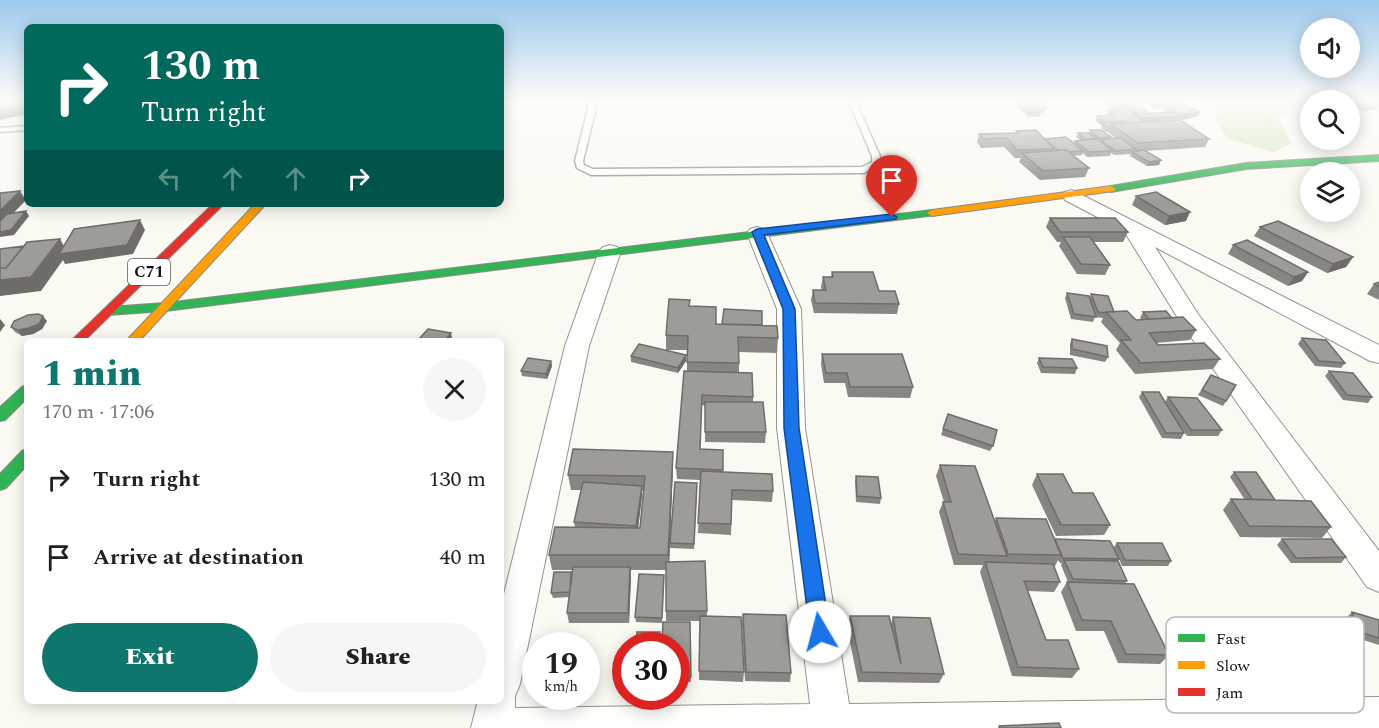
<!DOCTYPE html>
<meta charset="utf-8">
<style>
body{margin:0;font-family:Spectral,serif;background:#f6f6f6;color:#202124;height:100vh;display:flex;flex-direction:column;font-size:22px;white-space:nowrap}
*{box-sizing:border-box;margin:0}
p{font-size:20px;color:#757577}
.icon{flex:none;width:33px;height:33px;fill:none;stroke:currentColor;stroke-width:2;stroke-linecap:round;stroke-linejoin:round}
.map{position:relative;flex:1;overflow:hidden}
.side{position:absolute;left:24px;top:338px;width:480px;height:366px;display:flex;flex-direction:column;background:#fff;border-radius:9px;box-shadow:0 3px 15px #0003}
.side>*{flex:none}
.top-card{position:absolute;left:24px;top:24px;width:480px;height:183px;border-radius:9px;box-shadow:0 3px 15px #0003;background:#00695c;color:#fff;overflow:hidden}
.tools{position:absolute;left:1300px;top:18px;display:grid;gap:12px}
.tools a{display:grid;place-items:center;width:60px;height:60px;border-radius:50%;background:#fff;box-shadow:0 3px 15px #0003;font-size:30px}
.speed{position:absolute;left:522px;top:632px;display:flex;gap:12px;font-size:30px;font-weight:700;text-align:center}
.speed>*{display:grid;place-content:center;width:78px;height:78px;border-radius:50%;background:#fff;box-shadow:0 3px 15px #0003;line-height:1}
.speed small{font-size:15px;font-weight:400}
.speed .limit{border:9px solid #d22;background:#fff;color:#111}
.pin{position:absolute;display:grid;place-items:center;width:51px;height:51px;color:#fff;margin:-62px -26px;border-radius:50% 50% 50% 0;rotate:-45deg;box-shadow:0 0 6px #0007}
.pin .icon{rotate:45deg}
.me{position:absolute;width:66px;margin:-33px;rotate:352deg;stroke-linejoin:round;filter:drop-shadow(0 0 4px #0008)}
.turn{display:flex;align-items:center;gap:21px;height:126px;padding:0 18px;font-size:27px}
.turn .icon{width:78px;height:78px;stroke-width:2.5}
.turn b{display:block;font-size:42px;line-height:51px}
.lanes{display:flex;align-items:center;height:57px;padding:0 18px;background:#0003;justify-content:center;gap:30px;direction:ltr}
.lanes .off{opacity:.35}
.round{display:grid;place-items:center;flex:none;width:63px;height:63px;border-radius:32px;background:#f6f6f6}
.summary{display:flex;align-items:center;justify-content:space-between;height:102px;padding:0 18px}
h1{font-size:36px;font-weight:800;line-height:45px;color:#0f766e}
.action{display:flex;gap:12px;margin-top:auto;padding:12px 18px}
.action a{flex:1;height:69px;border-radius:36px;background:#0f766e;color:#fff;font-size:24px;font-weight:800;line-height:69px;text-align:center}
.action a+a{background:#f6f6f6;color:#202124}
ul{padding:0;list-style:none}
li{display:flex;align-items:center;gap:18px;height:78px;padding:0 18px}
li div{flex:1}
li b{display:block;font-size:22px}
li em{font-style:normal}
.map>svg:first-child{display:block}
.forest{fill:#d5e7c2}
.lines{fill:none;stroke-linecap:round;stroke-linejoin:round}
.lane-casing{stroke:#949491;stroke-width:3}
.street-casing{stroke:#949491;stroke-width:2}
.fast-casing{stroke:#8b8a87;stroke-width:2}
.slow-casing{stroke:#8b8a87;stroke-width:2}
.jam-casing{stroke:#8b8a87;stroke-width:2}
.lane{fill:#fefefd;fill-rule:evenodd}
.street{fill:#fefefd;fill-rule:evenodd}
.fast{fill:#30b455;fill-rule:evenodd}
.slow{fill:#ff9f0a;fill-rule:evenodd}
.jam{fill:#e5322d;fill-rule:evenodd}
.wall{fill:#888683;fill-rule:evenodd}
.shaded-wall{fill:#6f6d6a}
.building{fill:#9e9c98;stroke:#6f6d6a;stroke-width:1.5}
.route{fill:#1a73e8;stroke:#114b97;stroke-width:1.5}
.labels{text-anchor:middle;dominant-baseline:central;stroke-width:6;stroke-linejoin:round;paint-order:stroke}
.shield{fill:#fff;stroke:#565656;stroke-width:1.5}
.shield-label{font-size:16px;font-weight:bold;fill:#0e0e0e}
.key{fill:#fff;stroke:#b7b7b7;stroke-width:1.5}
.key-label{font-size:16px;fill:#0e0e0e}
</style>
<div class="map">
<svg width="1379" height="728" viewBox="0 0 1379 728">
<rect width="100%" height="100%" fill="#faf9f2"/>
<!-- forest -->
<path class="forest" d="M1196 100H1315H1311V109C1294 104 1292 107 1279 118L1291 144 1273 152 1228 139 1216 120 1219 108Z"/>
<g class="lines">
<defs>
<path id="lane" d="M590 100H598L583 161 584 165 593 169 862 167 872 162V156L848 100H855L880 156V163L864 173 591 175 577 168 575 161Z
M27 126V130L0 132V128Z"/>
<path id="street" d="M1072 190 1379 345V363L1370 361 1155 247 1198 314 1379 551V592L1367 587 1181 323 1124 231 1065 200 1063 196 1065 192Z
M757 227 764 229 767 233 801 309 805 428 849 704 1379 697V728H471L478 700H501V606L565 346 599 251 603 247 610 245 617 247 621 251 589 346 520 684 515 696V708L810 704 777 428V309L747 233 750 229Z"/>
<path id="fast" d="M1379 155V161L1246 169 1111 192 1106 189 1111 186 1246 163Z
M932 210 937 213 936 215 165 311 108 315 102 311 108 307 165 303Z
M27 385V398L5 420 0 421V407L22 387Z
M27 449V465L6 488 0 490V474L22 451Z"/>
<path id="slow" d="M1111 186 1116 189 1114 191 932 216 927 213 932 210Z
M255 204H266L140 340H127Z"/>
<path id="jam" d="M213 204H224L85 340H72Z"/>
</defs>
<!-- lane casing -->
<use href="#lane" class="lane-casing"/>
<!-- street casing -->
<use href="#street" class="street-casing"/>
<!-- fast casing -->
<use href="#fast" class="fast-casing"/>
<!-- slow casing -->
<use href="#slow" class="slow-casing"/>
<!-- jam casing -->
<use href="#jam" class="jam-casing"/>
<!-- lane -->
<use href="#lane" class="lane"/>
<!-- street -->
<use href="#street" class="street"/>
<!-- fast -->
<use href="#fast" class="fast"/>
<!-- slow -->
<use href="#slow" class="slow"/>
<!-- jam -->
<use href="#jam" class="jam"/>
</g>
<!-- wall -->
<path class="wall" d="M1140 100H1171L1177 103 1176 105 1200 112 1198 116 1181 120 1178 119V120L1209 139 1205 147 1145 151 1159 165 1147 166 1130 156 1131 154 1114 155 1111 153 1110 156 1087 157 1083 153 1082 155 1074 156 1089 168 1085 177 1040 180 1019 162 1021 158H1015L1004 147 981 148 977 142 979 134 1016 133V131L1044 139 1074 144 1075 141 1080 140 1076 137 1078 133H1089L1090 130 1111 137 1110 139H1116L1108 132H1106L1101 128 1102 126 1095 120 1097 116H1108L1107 114 1108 110H1112L1108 106 1109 102 1122 103 1123 102 1148 113H1165L1163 112 1164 108 1155 109 1140 101Z
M1338 100H1378L1376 109 1364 111 1350 105V100Z
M1017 102 1048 107 1046 111 1041 112 1040 116 1029 117 1016 106Z
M1136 196 1186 221 1165 225 1132 205Z
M1050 218 1128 232 1123 242H1093L1110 265 1105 275 1077 274 1059 246 1061 242H1057L1046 227Z
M1260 227 1353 257 1346 267 1327 273 1254 236Z
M1233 245 1308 272 1302 281 1288 286 1228 254Z
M832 272 879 291 899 304 897 314 814 313 811 300 813 290H822L821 287 823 277H831Z
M1379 282V300L1367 294 1374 284Z
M1067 293 1090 298 1091 294 1114 312 1136 320H1142L1140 318 1143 312 1172 318 1196 330 1190 340 1156 343 1158 345 1220 359 1213 369 1135 374 1116 350 1120 343 1101 322 1103 318 1095 317 1093 322 1071 319 1065 298Z
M690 306 716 324 762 325 778 338 777 353 739 352V373L753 397V402L766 432 765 443 705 442V406L702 405 700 449 723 450V472L773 491 772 502 732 500 731 535 698 533 700 480 677 479 676 468 687 371V350H666V335Z
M47 321 42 329 33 334 22 336 15 332 11 327Z
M1302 338 1345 363 1341 368 1315 366 1298 344Z
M1072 339 1108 357 1105 362 1070 355V344Z
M822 354 913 387 910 398 848 397 845 383H824L821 364Z
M631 356 686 361 678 373 631 362Z
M1039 358 1077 368 1075 374 1041 373 1037 363Z
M551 361 552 366 547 379 522 376 521 371Z
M1329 371 1372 397 1368 403 1343 400 1325 376Z
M1211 375 1236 385 1223 406 1198 395Z
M1142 392 1165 402 1168 397 1222 430 1218 436H1187L1174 417 1184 433 1181 439 1162 438 1139 397Z
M948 414 993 446 990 451 941 435Z
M940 465 995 521 996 518 1055 539 1113 548 1117 543 1171 561 1168 566H1122L1119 559 1118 561 1127 581 1125 583 1169 655 1160 664 1118 663 1104 631H1076L1061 592 1067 582H1068L1061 565 1062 563H1060L1058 560 1055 566H1054L1060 582 1054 592 1028 591 1046 640 1079 669 1072 678 1012 676 980 572 983 565H954L939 512 943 502H944L936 476Z
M673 467 670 536 697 488 694 549 670 548V547L669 561 707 611V616L744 672 743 682 699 680 700 621H666V570H631V577L629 623H569L567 613 569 597 553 598 551 593 572 575V570H552L549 555 575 527 574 522 581 490H571L568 475ZM642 491H643L640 528H638Z
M1234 472 1274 500 1331 527 1322 538 1240 537 1223 510 1231 499 1245 500 1230 477Z
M1037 474 1073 493 1110 525 1104 535 1056 536 1032 485Z
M856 476 881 498 880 504 856 502 855 481Z
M1282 539 1346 557 1341 563H1291L1277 545Z
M664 580 662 623 636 622 635 617Z
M1352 612 1379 620V645L1351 636 1347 617Z
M743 614 791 673 790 682 745 681 742 624Z
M850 616 891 624 893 617 944 674 939 683 858 682 847 627Z
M690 622 691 682 676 683V645Z"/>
<!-- shaded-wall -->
<path class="shaded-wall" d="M1379 101V104L1376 109 1364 111 1369 102Z
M1177 103 1175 107 1155 109 1157 105Z
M27 105V114L0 120V110Z
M1200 112 1198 116 1181 120 1182 115Z
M1161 160 1159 165 1147 166 1149 162Z
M20 191 26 200 0 227V211Z
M26 211 29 216 14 235 0 237V232Z
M1190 212 1186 221 1165 225 1169 216Z
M140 220 145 230 133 254 65 264 63 260 41 291 0 296V270L60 239 68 253Z
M1353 257 1346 267 1327 273 1333 264Z
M1308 272 1302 281 1288 286 1294 277Z
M43 316 47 321 42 329 33 334 22 336 18 330Z
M0 319 5 325 0 332Z
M451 333 452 338 450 340H445Z
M686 355V361L678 373V368Z
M551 361 552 366 547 379 546 374Z
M673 452V467L669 570 668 555Z
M642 486V497L637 537 636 526Z
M630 567 631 577 629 623 628 613Z"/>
<!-- building -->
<path class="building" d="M8 100H27V105L0 110V101Z
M1147 100H1171L1177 103 1157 105Z
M1362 100H1378L1379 101 1369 102Z
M1039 101 1048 107 1036 108 1042 112 1030 113 1017 102Z
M1136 101 1148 113H1173L1179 117 1142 118 1123 102Z
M1109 102H1121L1127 107V110L1137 114H1134L1143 121 1159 120 1161 121 1111 124 1109 127 1108 128 1102 123 1126 121 1104 122 1097 116 1114 115 1108 110H1119Z
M1182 104 1200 112 1182 115 1165 108Z
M1180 120 1209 139 1138 143 1111 124Z
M1036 130 1054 149 1017 150 1007 138 984 139 979 134 1018 133 1016 131Z
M1090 130H1101L1111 137 1099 138Z
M1078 133H1089L1097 138 1085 139Z
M1066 137 1083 151 1069 152 1066 150H1058L1044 139Z
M1120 138 1136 149 1116 151 1101 140Z
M1098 139 1112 151 1089 152 1075 141Z
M1066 150 1089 168 1043 171 1022 153Z
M1144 150 1161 160 1149 162 1132 152Z
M20 191 0 211V193Z
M1156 192 1190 212 1169 216 1136 196Z
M26 211 11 230 0 232V221L7 214Z
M1050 218H1115L1128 232H1060Z
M140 220 127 245 59 254 74 229Z
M1278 221 1353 257 1333 264 1260 227Z
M1063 237H1090L1110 265 1081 264Z
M60 239 31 277 0 280V268H6L27 242Z
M1247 240 1308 272 1294 277 1233 245Z
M24 246 6 268H0V249Z
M832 272H873L879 291H895L899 304 815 303 813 290H826L823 277H833Z
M1379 282V287L1374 284Z
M1067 293 1089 296 1096 317 1074 314Z
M1091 294 1108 296 1114 312H1106V313L1098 312Z
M669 299 690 300 689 306 716 307V324L777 326 778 338 738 337 739 363 687 362 688 336 666 335Z
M724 309 762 311V325L722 324Z
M1127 311 1136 320 1183 317 1196 330 1149 333 1158 345 1204 343 1220 359 1141 363 1121 340H1131L1106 312Z
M1166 311 1172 318 1149 319 1143 312Z
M38 314 43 316 39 324 29 328 18 330 11 327 14 321 28 315Z
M428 329 451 333 445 340H429L419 339Z
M1302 338 1326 340 1345 363 1319 361Z
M1072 339 1107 346 1108 357 1072 349Z
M639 344 686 355 678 368 631 356Z
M822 354H902L913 387H850L847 373H826Z
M528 358 551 361 546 374 521 371Z
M1039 358 1072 359 1077 368 1043 367Z
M684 371 752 373 753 397 702 395 700 449 723 450V470L676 468Z
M1329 371 1353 373 1372 397 1347 395Z
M1211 375 1236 385 1226 401 1202 390Z
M1142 392H1159L1184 433H1166Z
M1168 397 1197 398 1222 430H1191Z
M705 402H763L766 432H705Z
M948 414 997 430 993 446 943 429Z
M573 449 673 452 668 555H549L555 527 640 528 645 476 568 475Z
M940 465 975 466 1007 556 958 554 943 502H951Z
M701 471 772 474 773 491 732 490 731 524 698 523Z
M1234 472H1256L1275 500 1252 499Z
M1037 474H1063L1073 493H1093L1110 525H1061Z
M856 476 878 477 881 498 857 496Z
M583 482 642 486 636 526 574 522Z
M675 482 697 483 694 544 670 543Z
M1231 499 1311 501 1331 527 1249 526Z
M996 518 1046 519 1061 555 1008 554Z
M1055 539 1110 541 1119 559 1063 558Z
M1282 539H1331L1346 557 1296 558Z
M1117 543H1162L1171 561 1125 560Z
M1064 560 1118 561 1127 581 1073 579Z
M705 561 707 611H666V562Z
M985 562 1053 564 1060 582 1024 581 1046 640H1068L1079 669 1018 667Z
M573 567H630L628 613H567Z
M554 572H571L570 592 551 593Z
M639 574 664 575 662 618 635 617Z
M1067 582 1134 584 1169 655 1126 654 1111 621 1082 620Z
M1352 612 1379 620V638L1357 631Z
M743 614 786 615 791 673 746 672Z
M700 616 741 617 744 672 699 671Z
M850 616H889L901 664 893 617 930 618 944 674 862 672Z
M663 622H690L691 677 676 678V645H662Z
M637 632H660L659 645H636Z
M1059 723 1061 728H999V726Z"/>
<!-- sky -->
<linearGradient id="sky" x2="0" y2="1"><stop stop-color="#9cc8ec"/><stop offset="0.5" stop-color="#fdfcf9"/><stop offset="1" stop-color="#fdfcf9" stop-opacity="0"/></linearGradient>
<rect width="1379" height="202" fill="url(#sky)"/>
<!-- route -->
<path class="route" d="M892 214 897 217 896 219 764 235 795 309 799 428 830 632 827 638 820 641 813 638 810 632 784 428 783 309 752 232 757 229Z"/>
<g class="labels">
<!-- shield labels -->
<rect class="shield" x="128" y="259" width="42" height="26" rx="4.5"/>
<g class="shield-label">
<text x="149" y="272">C71</text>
</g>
</g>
<!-- legend -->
<rect x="1166" y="617" width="198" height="96" rx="9" class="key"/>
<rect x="1178" y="634" width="27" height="8" fill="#30b455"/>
<rect x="1178" y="661" width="27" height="8" fill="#ff9f0a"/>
<rect x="1178" y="688" width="27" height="8" fill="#e5322d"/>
<g class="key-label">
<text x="1216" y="644">Fast</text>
<text x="1216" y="671">Slow</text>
<text x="1216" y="698">Jam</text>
</g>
</svg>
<div class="tools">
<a><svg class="icon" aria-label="sound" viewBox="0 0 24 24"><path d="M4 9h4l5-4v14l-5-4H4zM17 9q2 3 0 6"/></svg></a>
<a><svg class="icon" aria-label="search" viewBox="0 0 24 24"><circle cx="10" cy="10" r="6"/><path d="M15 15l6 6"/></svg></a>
<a><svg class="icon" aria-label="layers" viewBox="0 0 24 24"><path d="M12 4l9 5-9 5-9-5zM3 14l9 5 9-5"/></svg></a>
</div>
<div class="speed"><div>19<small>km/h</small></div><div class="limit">30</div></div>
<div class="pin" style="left:892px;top:217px;background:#d93025"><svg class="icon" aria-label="arrive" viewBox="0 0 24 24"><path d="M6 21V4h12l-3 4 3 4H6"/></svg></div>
<svg class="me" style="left:820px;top:632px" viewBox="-20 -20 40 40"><circle r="19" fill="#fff"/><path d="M0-13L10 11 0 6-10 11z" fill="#1a73e8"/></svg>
<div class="top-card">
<div class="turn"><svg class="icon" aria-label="right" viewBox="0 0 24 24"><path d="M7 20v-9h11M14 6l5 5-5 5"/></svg><div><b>130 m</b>Turn right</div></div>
<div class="lanes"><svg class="icon off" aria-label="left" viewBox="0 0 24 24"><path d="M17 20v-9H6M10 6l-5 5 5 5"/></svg><svg class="icon off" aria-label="ahead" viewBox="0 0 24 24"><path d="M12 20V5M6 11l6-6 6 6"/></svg><svg class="icon off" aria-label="ahead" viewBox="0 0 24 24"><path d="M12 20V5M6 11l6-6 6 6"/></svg><svg class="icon" aria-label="right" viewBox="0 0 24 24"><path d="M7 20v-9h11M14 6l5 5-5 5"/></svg></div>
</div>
<section class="side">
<div class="summary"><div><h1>1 min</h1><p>170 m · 17:06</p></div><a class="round"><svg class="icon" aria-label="close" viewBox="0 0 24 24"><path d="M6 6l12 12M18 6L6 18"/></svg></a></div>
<ul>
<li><svg class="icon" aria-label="right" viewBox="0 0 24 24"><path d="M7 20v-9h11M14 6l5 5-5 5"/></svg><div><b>Turn right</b></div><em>130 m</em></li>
<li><svg class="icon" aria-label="arrive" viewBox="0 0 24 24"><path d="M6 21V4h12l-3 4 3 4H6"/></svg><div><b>Arrive at destination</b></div><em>40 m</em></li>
</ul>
<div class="action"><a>Exit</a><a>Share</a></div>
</section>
</div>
